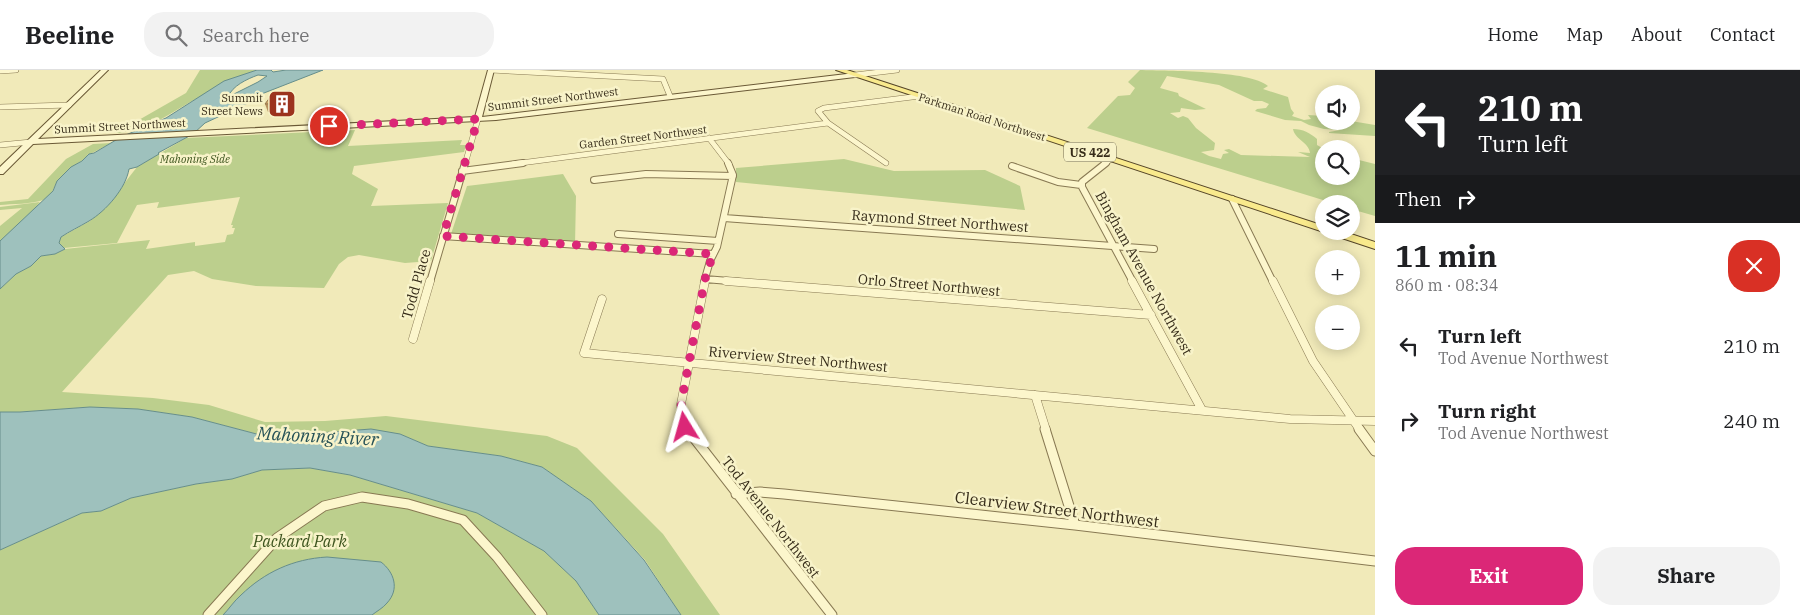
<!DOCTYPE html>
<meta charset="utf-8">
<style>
body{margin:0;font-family:"IBM Plex Serif",serif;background:#f2f2f2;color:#202124;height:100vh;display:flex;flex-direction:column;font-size:19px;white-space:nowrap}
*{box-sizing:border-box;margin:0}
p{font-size:16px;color:#757577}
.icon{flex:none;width:28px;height:28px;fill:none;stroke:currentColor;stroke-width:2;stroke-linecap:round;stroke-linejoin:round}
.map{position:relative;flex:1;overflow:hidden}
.drawer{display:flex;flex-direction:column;background:#fff;width:425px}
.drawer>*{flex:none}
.banner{background:#202124;color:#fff;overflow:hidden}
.controls{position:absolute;left:1315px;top:15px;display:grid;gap:10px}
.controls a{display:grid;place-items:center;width:45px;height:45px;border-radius:50%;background:#fff;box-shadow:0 2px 12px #0003;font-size:25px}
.pin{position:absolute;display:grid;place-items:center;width:42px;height:42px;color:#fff;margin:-21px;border:2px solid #fff;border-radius:50%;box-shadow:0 1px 5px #0007}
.me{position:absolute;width:55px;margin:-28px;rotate:352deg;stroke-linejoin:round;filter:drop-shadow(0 0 4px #0008)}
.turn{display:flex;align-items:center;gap:18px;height:105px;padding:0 20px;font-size:22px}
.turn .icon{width:65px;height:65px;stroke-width:2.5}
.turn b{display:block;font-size:35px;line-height:42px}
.then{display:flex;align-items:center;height:48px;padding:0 20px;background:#0003;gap:10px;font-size:19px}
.round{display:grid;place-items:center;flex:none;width:52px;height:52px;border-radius:20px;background:#f2f2f2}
.overview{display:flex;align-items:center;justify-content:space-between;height:85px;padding:0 20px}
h1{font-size:30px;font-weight:700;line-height:38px}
.primary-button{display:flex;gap:10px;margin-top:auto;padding:10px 20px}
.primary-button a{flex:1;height:58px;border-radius:20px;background:#db2777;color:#fff;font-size:20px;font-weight:700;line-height:58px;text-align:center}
.primary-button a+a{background:#f2f2f2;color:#202124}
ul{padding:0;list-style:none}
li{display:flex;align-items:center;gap:15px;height:75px;padding:0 20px}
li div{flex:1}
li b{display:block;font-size:19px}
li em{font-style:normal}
header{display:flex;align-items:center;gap:30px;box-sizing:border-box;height:70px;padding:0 25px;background:#fff;border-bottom:1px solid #e0e0e0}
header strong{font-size:24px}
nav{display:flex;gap:28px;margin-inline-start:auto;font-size:18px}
.search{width:350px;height:45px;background:#f2f2f2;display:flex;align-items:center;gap:12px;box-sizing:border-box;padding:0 18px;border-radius:20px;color:#757577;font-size:19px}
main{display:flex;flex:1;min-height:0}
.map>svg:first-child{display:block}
.green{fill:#bccf8d}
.water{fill:#9ec1bd;stroke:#668e8b;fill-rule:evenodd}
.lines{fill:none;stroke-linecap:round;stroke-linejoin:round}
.minor-far3-casing{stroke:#887953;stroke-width:6}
.minor-far2-casing{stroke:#887953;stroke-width:8}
.minor-far1-casing{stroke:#887953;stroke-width:9}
.minor-casing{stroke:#887953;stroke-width:11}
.secondary-casing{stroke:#6a5936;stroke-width:2}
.primary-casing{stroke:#554528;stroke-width:2}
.minor-far3{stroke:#fcf6cc;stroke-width:5}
.minor-far2{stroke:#fcf6cc;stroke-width:6}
.minor-far1{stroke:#fcf6cc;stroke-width:8}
.minor{stroke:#fcf6cc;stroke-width:9}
.secondary{fill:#fcf6cc;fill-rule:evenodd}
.primary{fill:#f9ea8c;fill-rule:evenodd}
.wall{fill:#b5905d}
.shaded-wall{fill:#94764c}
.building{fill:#d3a86c;stroke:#94764c}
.route{stroke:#db2777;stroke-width:9;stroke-dasharray:0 16.2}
.labels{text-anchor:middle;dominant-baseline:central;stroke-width:5;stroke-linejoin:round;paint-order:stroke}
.far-poi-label{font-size:11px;fill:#362c19;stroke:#f8f3c9;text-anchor:end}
.far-street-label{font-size:11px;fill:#362c19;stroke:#f8f3c9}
.far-park-label{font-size:11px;font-style:italic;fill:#3d541e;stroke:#f8f3c9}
.shield{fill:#f8f3c9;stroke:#70684e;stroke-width:1}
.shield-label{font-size:12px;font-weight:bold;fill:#362c19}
.street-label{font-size:14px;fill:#362c19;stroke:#f8f3c9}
.near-street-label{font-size:16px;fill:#362c19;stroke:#f8f3c9}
.near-park-label{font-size:16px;font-style:italic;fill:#3d541e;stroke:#f8f3c9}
.near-water-label{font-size:18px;font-style:italic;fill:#275257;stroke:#f8f3c9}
</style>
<header>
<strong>Beeline</strong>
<div class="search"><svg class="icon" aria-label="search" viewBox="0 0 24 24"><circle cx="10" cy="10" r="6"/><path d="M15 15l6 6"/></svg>Search here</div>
<nav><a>Home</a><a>Map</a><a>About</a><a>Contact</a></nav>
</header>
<main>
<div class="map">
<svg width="1375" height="545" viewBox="0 0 1375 545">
<rect width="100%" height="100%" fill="#f1eab9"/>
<!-- green -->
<path class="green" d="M200 0H257C236 10 214 19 194 30 166 45 149 61 116 63L186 23Z
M1140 0C1167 1 1250 0 1268 16L1263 19 1288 27 1291 39 1294 43 1292 46 1304 50 1311 49 1308 45 1324 46V51H1351L1375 55V66L1329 63V62L1340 60 1324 59 1309 55 1301 51 1285 50 1255 41 1257 39 1266 38 1269 34 1262 31H1254L1219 15 1167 6 1160 18 1178 23 1179 26 1206 39 1195 40 1181 38 1180 42 1170 43 1178 48 1183 46 1188 48 1196 58 1215 73 1214 80 1201 82 1209 86 1221 89 1223 84 1229 83 1224 80 1229 79 1241 85 1310 87 1298 82 1310 83C1309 72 1295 70 1293 59 1303 59 1310 63 1317 69V75L1324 79V106H1351V88L1375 94V146L1351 139V134H1336L1087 58 1118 26 1130 25 1135 18 1128 12Z
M355 60 348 76 462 70 460 75H466L464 82 354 96 352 104 378 119 371 136 448 133 431 191 405 193 359 185 348 187 339 194 324 218 256 216 212 209 194 201 168 205 62 322 153 328 209 335 265 352 325 351 386 346 547 366 577 378 663 464 720 545H681L645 490 591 431 542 397 501 386 428 376 400 364 268 367 192 347 138 339 90 337 20 342H0V219L16 204 31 196 41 186 55 184 65 179 150 170 146 179 195 172V176L225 172 227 165 233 164 235 158H232L233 155H231L240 127 157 138 159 132 137 135 117 173 64 178 59 173 61 167 90 151 105 138 137 97 186 68Z
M111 73C103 77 95 82 87 85L89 86C78 93 68 99 59 109 53 116 54 125 43 130 33 134 11 134 0 135V132L28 129 66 89 93 74Z
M844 89 894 101 985 100 1020 116 1025 140 736 112V98Z
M563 104 576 126 575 175 451 164 467 116Z
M40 132 25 150 0 171V156L22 138 0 140V137Z
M310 398 350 405 477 443 544 481 576 511 599 545H0V480L82 443 101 441 131 428 196 414 232 409 262 400Z"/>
<!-- water -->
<path class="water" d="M257 0H271L273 2 286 0H323L264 23 246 34 205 53 193 64 158 83 159 84 137 97 129 99C126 118 106 141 89 151 79 157 70 161 61 167L59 173 65 179 55 184 41 186 31 196 16 204 0 219V171L53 121 57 111 71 97 82 91 89 84 94 83 121 67 166 48 224 11ZM258 5 267 6 258 12 228 27C232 16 247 9 258 5Z
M90 337 138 339 192 347 268 367 371 359 400 364 428 376 501 386 542 397 591 431 644 490 681 545H599L576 511 544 481 477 443 350 405 310 398 262 400 232 409 196 414 131 428 101 441 82 443 0 480V342H20Z
M327 487 381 492C394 502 400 519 387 533 383 538 377 541 372 545H223C229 539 234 531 241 525 265 502 293 489 327 487Z"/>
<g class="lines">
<defs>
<path id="minor-far3" d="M491 0 663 9 670 26
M0 1 16 0
M855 5 897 0
M0 37 69 35
M709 68 729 94
M0 75 31 72
M886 93 828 53 818 41 824 38 920 26
M465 94 478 49
M513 94 828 53
M1104 94 1111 89"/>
<path id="minor-far2" d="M1106 93 1082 112V117L1133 212
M1012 96 1058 112 1081 115
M462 101 523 93
M594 110 646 104 733 106
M1232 129 1273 212
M724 148 1154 179
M618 164 718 171
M443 166 713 184
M705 209 741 212
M430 212 465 93
M704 212 710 191 717 177 733 105 728 93"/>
<path id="minor-far1" d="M726 211 1151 245
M1132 211 1202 340
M1273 211 1313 291 1360 360
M602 229 584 283 1290 349 1375 351
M413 269 430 211
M1035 325 1046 360
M687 360 682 349 681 334 705 211"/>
<path id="minor" d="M687 359 832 545
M1045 359 1075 455
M1359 359 1375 381
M736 424 760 422 784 424 1075 455 1375 491
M208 545 277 468 324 436 362 427 408 434 463 450 497 487 542 545"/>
<path id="secondary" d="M101 0H108L38 69 475 47 488 0H494L482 47 855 3 858 5 855 7 496 50 33 74 3 104H0V97Z"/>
<path id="primary" d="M836 0H847L1324 156V161H1342L1375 172V179Z"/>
</defs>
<!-- minor-far3 casing -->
<use href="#minor-far3" class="minor-far3-casing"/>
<!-- minor-far2 casing -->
<use href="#minor-far2" class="minor-far2-casing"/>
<!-- minor-far1 casing -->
<use href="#minor-far1" class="minor-far1-casing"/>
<!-- minor casing -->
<use href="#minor" class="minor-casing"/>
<!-- secondary casing -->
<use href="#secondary" class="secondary-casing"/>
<!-- primary casing -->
<use href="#primary" class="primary-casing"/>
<!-- minor-far3 -->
<use href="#minor-far3" class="minor-far3"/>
<!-- minor-far2 -->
<use href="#minor-far2" class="minor-far2"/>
<!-- minor-far1 -->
<use href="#minor-far1" class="minor-far1"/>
<!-- minor -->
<use href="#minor" class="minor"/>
<!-- secondary -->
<use href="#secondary" class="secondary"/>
<!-- primary -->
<use href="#primary" class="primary"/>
</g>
<!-- wall -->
<path class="wall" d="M292 29 284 41 268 42 265 34Z"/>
<!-- shaded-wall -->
<path class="shaded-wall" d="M290 21 292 29 284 41 281 33Z"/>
<!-- building -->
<path class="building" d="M290 21 281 33 265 34 274 22Z"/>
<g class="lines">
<!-- route -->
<path class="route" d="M329 56 478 49 443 166 713 184 705 209 681 334 685 357"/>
</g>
<!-- icons -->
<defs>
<symbol id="building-square" viewBox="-11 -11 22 22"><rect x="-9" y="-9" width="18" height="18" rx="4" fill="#9c331e" stroke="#f8f3c9"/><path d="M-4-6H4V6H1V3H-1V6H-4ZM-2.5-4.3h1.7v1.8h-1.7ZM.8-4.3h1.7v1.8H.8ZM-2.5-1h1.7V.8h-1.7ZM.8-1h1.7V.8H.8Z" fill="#fff"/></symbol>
</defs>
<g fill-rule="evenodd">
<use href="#building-square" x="266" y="18" width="32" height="32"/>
</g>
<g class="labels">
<!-- far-poi labels -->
<g class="far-poi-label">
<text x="263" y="28">Summit<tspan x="263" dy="13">Street News</tspan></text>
</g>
<!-- far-street labels -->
<g class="far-street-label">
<text transform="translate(553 29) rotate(-7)">Summit Street Northwest</text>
<text transform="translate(982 47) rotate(18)">Parkman Road Northwest</text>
<text transform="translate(120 56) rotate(-3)">Summit Street Northwest</text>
<text transform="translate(643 67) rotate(-7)">Garden Street Northwest</text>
</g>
<!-- far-park labels -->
<g class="far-park-label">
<text x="195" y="89">Mahoning Side</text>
</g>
<!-- shield labels -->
<rect class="shield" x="1064" y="72.5" width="52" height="19" rx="4"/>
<g class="shield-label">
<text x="1090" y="82">US 422</text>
</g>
<!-- street labels -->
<g class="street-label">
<text transform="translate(940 151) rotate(4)">Raymond Street Northwest</text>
<text transform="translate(1144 203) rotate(61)">Bingham Avenue Northwest</text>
<text transform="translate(416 214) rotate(-74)">Todd Place</text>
<text transform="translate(929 215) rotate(5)">Orlo Street Northwest</text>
<text transform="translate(798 289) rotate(5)">Riverview Street Northwest</text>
<text transform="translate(771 447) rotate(52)">Tod Avenue Northwest</text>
</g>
<!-- near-street labels -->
<g class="near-street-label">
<text transform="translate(1057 439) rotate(7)">Clearview Street Northwest</text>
</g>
<!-- near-park labels -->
<g class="near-park-label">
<text x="300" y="471">Packard Park</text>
</g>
<!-- near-water labels -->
<g class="near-water-label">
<text transform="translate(318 366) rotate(3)">Mahoning River</text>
</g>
</g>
</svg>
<div class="controls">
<a><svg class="icon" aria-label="sound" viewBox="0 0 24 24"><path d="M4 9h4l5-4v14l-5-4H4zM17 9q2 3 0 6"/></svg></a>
<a><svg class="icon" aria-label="search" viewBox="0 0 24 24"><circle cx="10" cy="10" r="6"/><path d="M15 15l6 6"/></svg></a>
<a><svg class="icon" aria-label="layers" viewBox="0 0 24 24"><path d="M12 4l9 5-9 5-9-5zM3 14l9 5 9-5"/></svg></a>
<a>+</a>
<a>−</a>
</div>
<div class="pin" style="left:329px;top:56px;background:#d93025"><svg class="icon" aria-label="arrive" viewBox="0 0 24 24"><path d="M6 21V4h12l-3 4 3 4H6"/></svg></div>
<svg class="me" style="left:685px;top:357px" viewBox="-20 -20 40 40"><path d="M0-17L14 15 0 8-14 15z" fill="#db2777" stroke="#fff" stroke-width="4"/></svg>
</div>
<section class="drawer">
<div class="banner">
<div class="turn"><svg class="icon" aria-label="left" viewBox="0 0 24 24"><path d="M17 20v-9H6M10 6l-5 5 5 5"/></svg><div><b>210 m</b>Turn left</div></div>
<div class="then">Then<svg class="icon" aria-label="right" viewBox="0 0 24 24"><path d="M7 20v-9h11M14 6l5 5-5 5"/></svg></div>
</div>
<div class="overview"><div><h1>11 min</h1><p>860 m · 08:34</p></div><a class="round" style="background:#d93025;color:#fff"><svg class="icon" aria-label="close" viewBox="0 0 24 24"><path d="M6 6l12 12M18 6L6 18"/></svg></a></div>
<ul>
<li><svg class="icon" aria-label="left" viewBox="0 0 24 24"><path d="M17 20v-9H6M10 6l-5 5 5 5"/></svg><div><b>Turn left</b><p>Tod Avenue Northwest</p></div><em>210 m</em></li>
<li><svg class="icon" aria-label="right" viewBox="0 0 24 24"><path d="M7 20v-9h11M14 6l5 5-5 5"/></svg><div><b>Turn right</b><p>Tod Avenue Northwest</p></div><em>240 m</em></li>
</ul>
<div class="primary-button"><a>Exit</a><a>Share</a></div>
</section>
</main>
